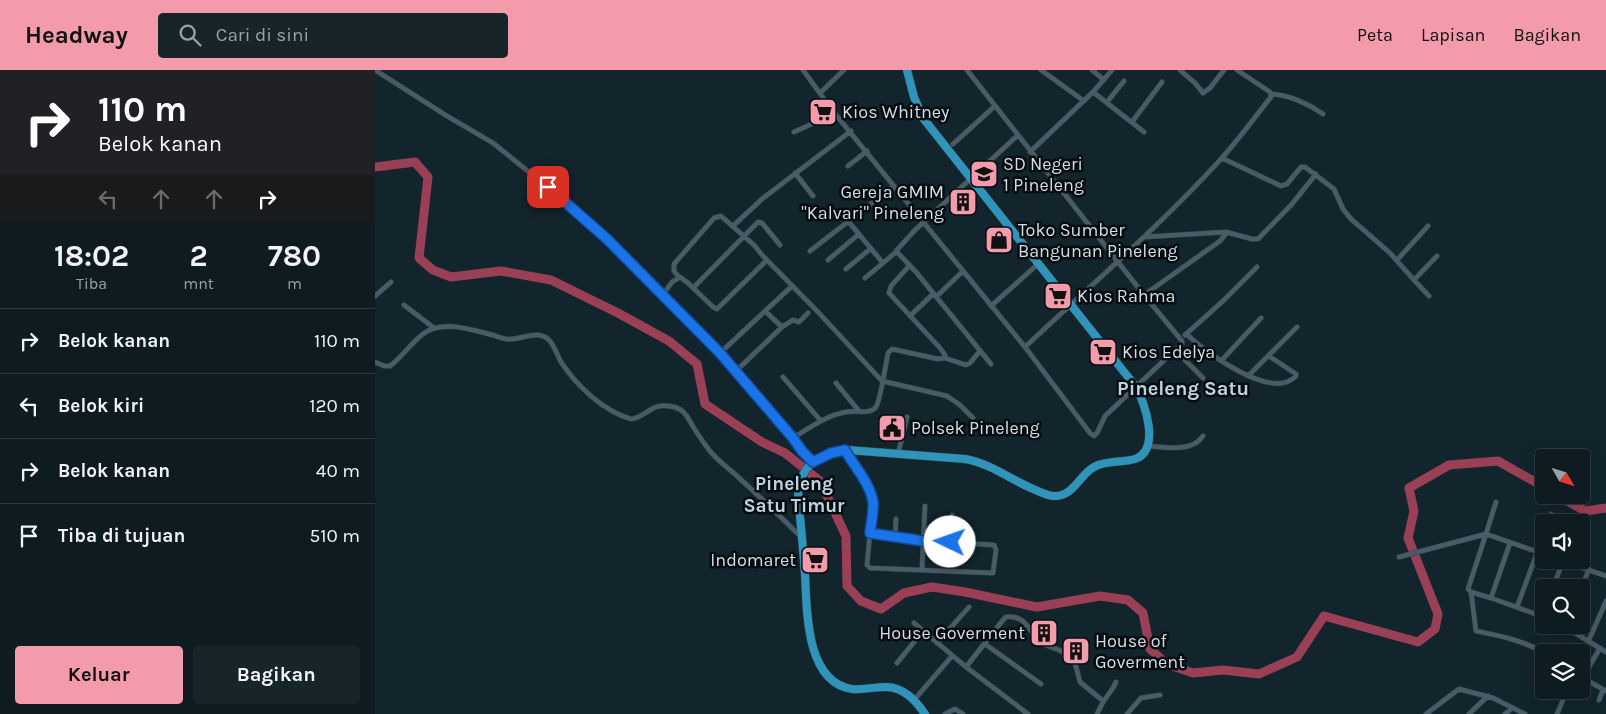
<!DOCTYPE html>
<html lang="id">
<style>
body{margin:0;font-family:Karla,sans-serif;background:#17242a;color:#f1f3f6;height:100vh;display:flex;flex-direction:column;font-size:19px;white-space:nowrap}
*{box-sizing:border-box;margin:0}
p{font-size:16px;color:#9ba1a5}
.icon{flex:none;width:28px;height:28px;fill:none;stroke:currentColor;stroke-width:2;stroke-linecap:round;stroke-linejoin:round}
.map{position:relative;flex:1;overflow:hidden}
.drawer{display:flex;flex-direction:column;background:#0e1b21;width:375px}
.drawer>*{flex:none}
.hud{background:#202124;color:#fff;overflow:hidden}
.needle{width:32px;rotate:129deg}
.buttons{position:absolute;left:1160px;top:379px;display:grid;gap:10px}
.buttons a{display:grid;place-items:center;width:55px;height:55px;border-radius:5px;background:#0e1b21;box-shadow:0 5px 20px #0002,0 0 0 1px #2e393f;font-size:25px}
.pin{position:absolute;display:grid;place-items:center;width:42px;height:42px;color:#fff;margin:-21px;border-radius:10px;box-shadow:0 2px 8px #0006}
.me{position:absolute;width:55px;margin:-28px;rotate:273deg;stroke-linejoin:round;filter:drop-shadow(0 0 4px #0008)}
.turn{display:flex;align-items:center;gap:18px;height:105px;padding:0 15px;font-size:22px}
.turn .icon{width:65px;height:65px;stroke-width:2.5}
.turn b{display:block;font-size:35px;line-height:42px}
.lanes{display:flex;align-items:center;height:48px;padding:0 15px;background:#0003;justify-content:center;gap:25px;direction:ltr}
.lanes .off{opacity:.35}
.eta{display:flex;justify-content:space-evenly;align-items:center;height:85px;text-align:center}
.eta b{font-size:30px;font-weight:700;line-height:35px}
.action{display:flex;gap:10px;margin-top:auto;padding:10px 15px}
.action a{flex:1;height:58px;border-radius:5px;background:#f39aab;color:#111;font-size:20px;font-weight:700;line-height:58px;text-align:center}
.action a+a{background:#17242a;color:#f1f3f6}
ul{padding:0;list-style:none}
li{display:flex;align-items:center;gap:15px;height:65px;padding:0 15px;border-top:1px solid #2e393f}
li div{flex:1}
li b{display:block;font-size:19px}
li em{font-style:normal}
header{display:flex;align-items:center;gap:30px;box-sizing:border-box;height:70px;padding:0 25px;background:#f39aab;color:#111}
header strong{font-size:24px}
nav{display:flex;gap:28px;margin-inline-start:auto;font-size:18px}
.search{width:350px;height:45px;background:#17242a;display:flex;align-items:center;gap:12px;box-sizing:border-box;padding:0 18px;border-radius:5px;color:#9ba1a5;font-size:19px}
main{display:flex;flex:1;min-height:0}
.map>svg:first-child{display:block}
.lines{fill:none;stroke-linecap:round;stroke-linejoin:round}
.river{stroke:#9a4056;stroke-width:9}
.street-casing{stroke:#333f46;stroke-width:5.5}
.highway-casing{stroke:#333f46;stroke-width:9}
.street{stroke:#485c65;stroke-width:4.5}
.highway{stroke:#3093b9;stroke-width:8}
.route-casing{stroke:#114b97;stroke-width:12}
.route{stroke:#1a73e8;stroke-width:9}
.labels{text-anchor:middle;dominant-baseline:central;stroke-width:5;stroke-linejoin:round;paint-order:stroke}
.poi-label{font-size:18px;fill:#d4dfe5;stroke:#050c10;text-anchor:start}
.neighbourhood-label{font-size:19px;font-weight:bold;fill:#bdd3de;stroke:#050c10}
.quarter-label{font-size:20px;font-weight:bold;fill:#bdd3de;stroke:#050c10}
</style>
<header>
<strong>Headway</strong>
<div class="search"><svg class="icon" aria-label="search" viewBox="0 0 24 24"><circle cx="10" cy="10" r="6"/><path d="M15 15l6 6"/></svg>Cari di sini</div>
<nav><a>Peta</a><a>Lapisan</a><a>Bagikan</a></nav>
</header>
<main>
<section class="drawer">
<div class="hud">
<div class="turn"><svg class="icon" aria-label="right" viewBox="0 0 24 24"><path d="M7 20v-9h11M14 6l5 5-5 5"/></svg><div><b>110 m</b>Belok kanan</div></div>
<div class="lanes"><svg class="icon off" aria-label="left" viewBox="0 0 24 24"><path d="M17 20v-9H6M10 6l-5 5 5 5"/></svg><svg class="icon off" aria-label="ahead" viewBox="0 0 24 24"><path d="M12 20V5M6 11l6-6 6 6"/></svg><svg class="icon off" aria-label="ahead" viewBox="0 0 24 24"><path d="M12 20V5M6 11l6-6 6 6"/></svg><svg class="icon" aria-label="right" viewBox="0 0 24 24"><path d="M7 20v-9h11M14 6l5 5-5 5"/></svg></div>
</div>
<div class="eta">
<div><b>18:02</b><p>Tiba</p></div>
<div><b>2</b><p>mnt</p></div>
<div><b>780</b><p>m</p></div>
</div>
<ul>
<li><svg class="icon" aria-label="right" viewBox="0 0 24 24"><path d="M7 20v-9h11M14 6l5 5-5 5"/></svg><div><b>Belok kanan</b></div><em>110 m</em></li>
<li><svg class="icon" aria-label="left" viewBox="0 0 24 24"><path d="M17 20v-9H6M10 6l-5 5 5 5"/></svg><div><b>Belok kiri</b></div><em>120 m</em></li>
<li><svg class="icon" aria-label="right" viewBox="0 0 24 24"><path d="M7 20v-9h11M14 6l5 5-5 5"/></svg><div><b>Belok kanan</b></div><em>40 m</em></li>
<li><svg class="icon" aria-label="arrive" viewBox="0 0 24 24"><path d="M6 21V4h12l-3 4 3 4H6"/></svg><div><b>Tiba di tujuan</b></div><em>510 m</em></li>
</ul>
<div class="action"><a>Keluar</a><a>Bagikan</a></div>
</section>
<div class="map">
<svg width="1231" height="644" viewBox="0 0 1231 644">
<rect width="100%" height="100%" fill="#12242c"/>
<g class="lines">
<!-- river -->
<path class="river" d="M0 97 40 92 53 107 44 188 58 200 76 207 126 201 176 210 243 243 294 271 322 294 330 334 387 372 410 383 445 411 471 466 472 516 486 531 506 539 529 523 557 517 590 522 662 537 725 526 753 530 768 543 775 579 792 594 818 603 848 600 884 604 922 587 949 546 1043 572 1060 559 1063 544 1033 468 1039 441 1034 418 1074 395 1123 391 1169 417
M1182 425 1210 441 1231 438"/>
<defs>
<path id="street" d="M0 0 72 46 118 73 201 140 232 169 345 283 418 368 427 381 438 392
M428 0 457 40 650 277 715 363 719 366 722 363 730 346 800 280 807 274V271L769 225 592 0
M666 0 709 31
M717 0 729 10
M805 0 820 13 828 23 835 18 849 0
M718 22 769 62
M445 23 469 0
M897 24C914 25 934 34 948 44
M732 32 749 11
M757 52 787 12
M419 62 441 52 457 40
M578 74 620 36
M655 82 718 22 737 0
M847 88 906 116 912 114 926 97H930L959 119 968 139 976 149 1015 183 1039 210 1062 186
M473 96 492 81
M420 103 438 126
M473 151 508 193 490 208
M358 156 387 129 476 61
M851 162 877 169H883L917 134 941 104
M435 181 519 116
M453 190 484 164
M1022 190 1053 156
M508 193 521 182
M471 199 495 179
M304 207 299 201V194L339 148 346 146 379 175 388 186 443 242 507 311 572 326 585 335 598 348
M1039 210 1054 226
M318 218 383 152 387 153 405 175
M769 225 845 171 850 165 851 162 769 167
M0 226 16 212
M287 226 297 212 305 207 313 213 338 237 342 239 392 190
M561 227 588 201
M29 235 59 258
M616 236 663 194
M390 241 407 257
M535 246 558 224
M811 264C831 282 897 332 921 306V304L894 286
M810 265 848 231 882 197
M650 277C716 215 785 156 846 89 864 69 880 47 896 27L895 22 862 0
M800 280 828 308
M345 283 417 216
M570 288 591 295 595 293 605 281
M846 291 886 248
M0 292 9 296H15C27 287 36 273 48 264 67 249 97 260 118 265 123 267 130 270 136 269 148 269 162 260 173 269 179 274 182 285 186 292 202 316 228 341 256 349 273 347 275 331 299 337 311 340 313 349 319 358 323 365 329 373 334 380 342 390 353 398 362 406 384 426 405 446 426 467
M616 294 541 202 521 181 540 160 643 65
M361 301 407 257 418 250 424 252 433 243
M874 305 922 257
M408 307 446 351
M461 313 484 341
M418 368C434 358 452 345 471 342 480 340 495 345 501 337 505 332 511 293 513 283L517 279 563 289 570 288V285L565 278 514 223 516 216 534 196
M773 376C790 377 817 383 828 366
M470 381C480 396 495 413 498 432 499 442 496 453 495 463L548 471 619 475 621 480 618 503 495 498 492 495 495 463
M523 384 532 347
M1173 452 1176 444
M520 466 521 449
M575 472 577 445
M1169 484 1111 464 1093 519 1096 522 1101 561C1125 566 1148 570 1169 583
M1024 487 1111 464 1121 432
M1184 490 1231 506
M547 499 550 436
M1178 518 1188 491
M1206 519 1214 499
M1096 522 1116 528 1169 547
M1116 528 1135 473
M1142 537 1169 464
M539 553 591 597 653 644
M1187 555 1231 582
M1214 570 1231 531
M562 573 594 537
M610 574 666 614
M522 593 548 561
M591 597 628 550 631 547C653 544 655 566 667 573 677 579 691 580 698 590 702 597 703 605 705 612L727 630 728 632 722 644
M1206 607 1231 621
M1208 607 1225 578
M539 630 577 586
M1224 630 1228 620
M728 632 738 618 741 612
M570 644 580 639 588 644
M752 644 766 628 785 625
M1051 644 1084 619 1118 628 1150 644
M1094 644 1113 626
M1130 644 1137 638
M1182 644 1192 620"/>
<path id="highway" d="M532 0 539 27 548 48 761 317C770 333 786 380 760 389 748 393 731 390 719 397 704 405 699 427 678 426 670 425 663 421 656 418 635 409 614 393 590 389L473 380C443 383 424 395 423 428 426 453 428 479 430 504 432 539 430 612 477 619 489 620 499 617 511 617 529 617 541 631 550 644"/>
</defs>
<!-- street casing -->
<use href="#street" class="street-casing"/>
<!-- highway casing -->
<use href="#highway" class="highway-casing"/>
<!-- street -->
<use href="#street" class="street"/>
<!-- highway -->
<use href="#highway" class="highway"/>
</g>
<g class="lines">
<defs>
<path id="route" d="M173 117 232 169 345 283 418 368 427 381 438 392 456 383 470 380C479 396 495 413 498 432 499 442 496 453 495 463L548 471 575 472"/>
</defs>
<!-- route casing -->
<use href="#route" class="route-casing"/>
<!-- route -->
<use href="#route" class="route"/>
</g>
<!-- icons -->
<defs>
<symbol id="supermarket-square" viewBox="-11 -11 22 22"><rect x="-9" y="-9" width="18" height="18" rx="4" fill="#f39aab" stroke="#050c10"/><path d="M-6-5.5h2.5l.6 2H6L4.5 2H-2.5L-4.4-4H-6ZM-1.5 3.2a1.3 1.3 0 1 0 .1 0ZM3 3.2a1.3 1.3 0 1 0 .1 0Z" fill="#111"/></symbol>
<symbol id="school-square" viewBox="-11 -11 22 22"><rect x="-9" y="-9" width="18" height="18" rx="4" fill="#f39aab" stroke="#050c10"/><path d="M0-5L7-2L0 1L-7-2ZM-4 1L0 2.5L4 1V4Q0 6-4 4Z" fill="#111"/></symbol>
<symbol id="building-square" viewBox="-11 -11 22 22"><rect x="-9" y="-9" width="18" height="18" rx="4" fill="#f39aab" stroke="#050c10"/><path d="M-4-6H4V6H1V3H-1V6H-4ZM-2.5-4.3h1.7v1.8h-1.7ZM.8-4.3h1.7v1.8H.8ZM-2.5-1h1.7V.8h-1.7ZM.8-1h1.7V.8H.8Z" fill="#111"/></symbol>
<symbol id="shop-square" viewBox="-11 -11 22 22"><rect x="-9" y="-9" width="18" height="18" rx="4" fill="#f39aab" stroke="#050c10"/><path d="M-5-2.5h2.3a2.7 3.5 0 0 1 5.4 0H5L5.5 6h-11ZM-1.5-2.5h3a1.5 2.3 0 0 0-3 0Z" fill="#111"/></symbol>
<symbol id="civic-square" viewBox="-11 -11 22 22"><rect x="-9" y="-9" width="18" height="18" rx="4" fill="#f39aab" stroke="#050c10"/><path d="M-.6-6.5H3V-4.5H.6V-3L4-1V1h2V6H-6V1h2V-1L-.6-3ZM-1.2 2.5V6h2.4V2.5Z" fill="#111"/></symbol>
</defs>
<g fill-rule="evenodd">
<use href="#supermarket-square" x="432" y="26" width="32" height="32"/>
<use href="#school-square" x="593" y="88" width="32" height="32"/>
<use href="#building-square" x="572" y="116" width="32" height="32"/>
<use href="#shop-square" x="608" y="154" width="32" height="32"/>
<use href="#supermarket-square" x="667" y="210" width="32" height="32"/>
<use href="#supermarket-square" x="712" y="266" width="32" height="32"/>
<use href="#civic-square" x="501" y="342" width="32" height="32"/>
<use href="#supermarket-square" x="424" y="474" width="32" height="32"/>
<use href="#building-square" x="653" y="547" width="32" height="32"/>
<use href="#building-square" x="685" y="565" width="32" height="32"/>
</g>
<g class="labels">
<!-- poi labels -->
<g class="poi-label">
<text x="467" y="42">Kios Whitney</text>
<text x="628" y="94">SD Negeri<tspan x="628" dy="21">1 Pineleng</tspan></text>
<text x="569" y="122" text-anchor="end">Gereja GMIM<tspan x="569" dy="21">"Kalvari" Pineleng</tspan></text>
<text x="643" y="160">Toko Sumber<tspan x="643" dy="21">Bangunan Pineleng</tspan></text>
<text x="702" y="226">Kios Rahma</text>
<text x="747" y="282">Kios Edelya</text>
<text x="536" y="358">Polsek Pineleng</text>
<text x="421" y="490" text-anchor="end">Indomaret</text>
<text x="650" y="563" text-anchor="end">House Goverment</text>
<text x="720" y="571">House of<tspan x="720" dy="21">Goverment</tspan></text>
</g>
<!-- neighbourhood labels -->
<g class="neighbourhood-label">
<text x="419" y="414">Pineleng<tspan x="419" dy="22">Satu Timur</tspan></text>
</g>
<!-- quarter labels -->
<g class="quarter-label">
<text x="808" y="318">Pineleng Satu</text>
</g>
</g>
</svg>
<div class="buttons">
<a><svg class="needle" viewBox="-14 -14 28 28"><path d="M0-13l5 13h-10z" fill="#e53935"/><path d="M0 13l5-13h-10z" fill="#9ba1a5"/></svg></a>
<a><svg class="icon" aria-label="sound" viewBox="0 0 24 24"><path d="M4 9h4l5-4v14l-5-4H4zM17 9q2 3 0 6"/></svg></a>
<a><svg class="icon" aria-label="search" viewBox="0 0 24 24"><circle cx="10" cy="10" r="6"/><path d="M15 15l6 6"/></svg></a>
<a><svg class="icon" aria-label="layers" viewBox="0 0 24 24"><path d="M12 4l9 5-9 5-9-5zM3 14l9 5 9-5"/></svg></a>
</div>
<div class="pin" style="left:173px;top:117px;background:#d93025"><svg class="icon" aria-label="arrive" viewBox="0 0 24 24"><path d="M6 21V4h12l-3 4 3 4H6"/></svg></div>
<svg class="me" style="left:575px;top:472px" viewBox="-20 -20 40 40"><circle r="19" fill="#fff"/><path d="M0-13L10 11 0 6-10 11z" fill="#1a73e8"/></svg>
</div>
</main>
